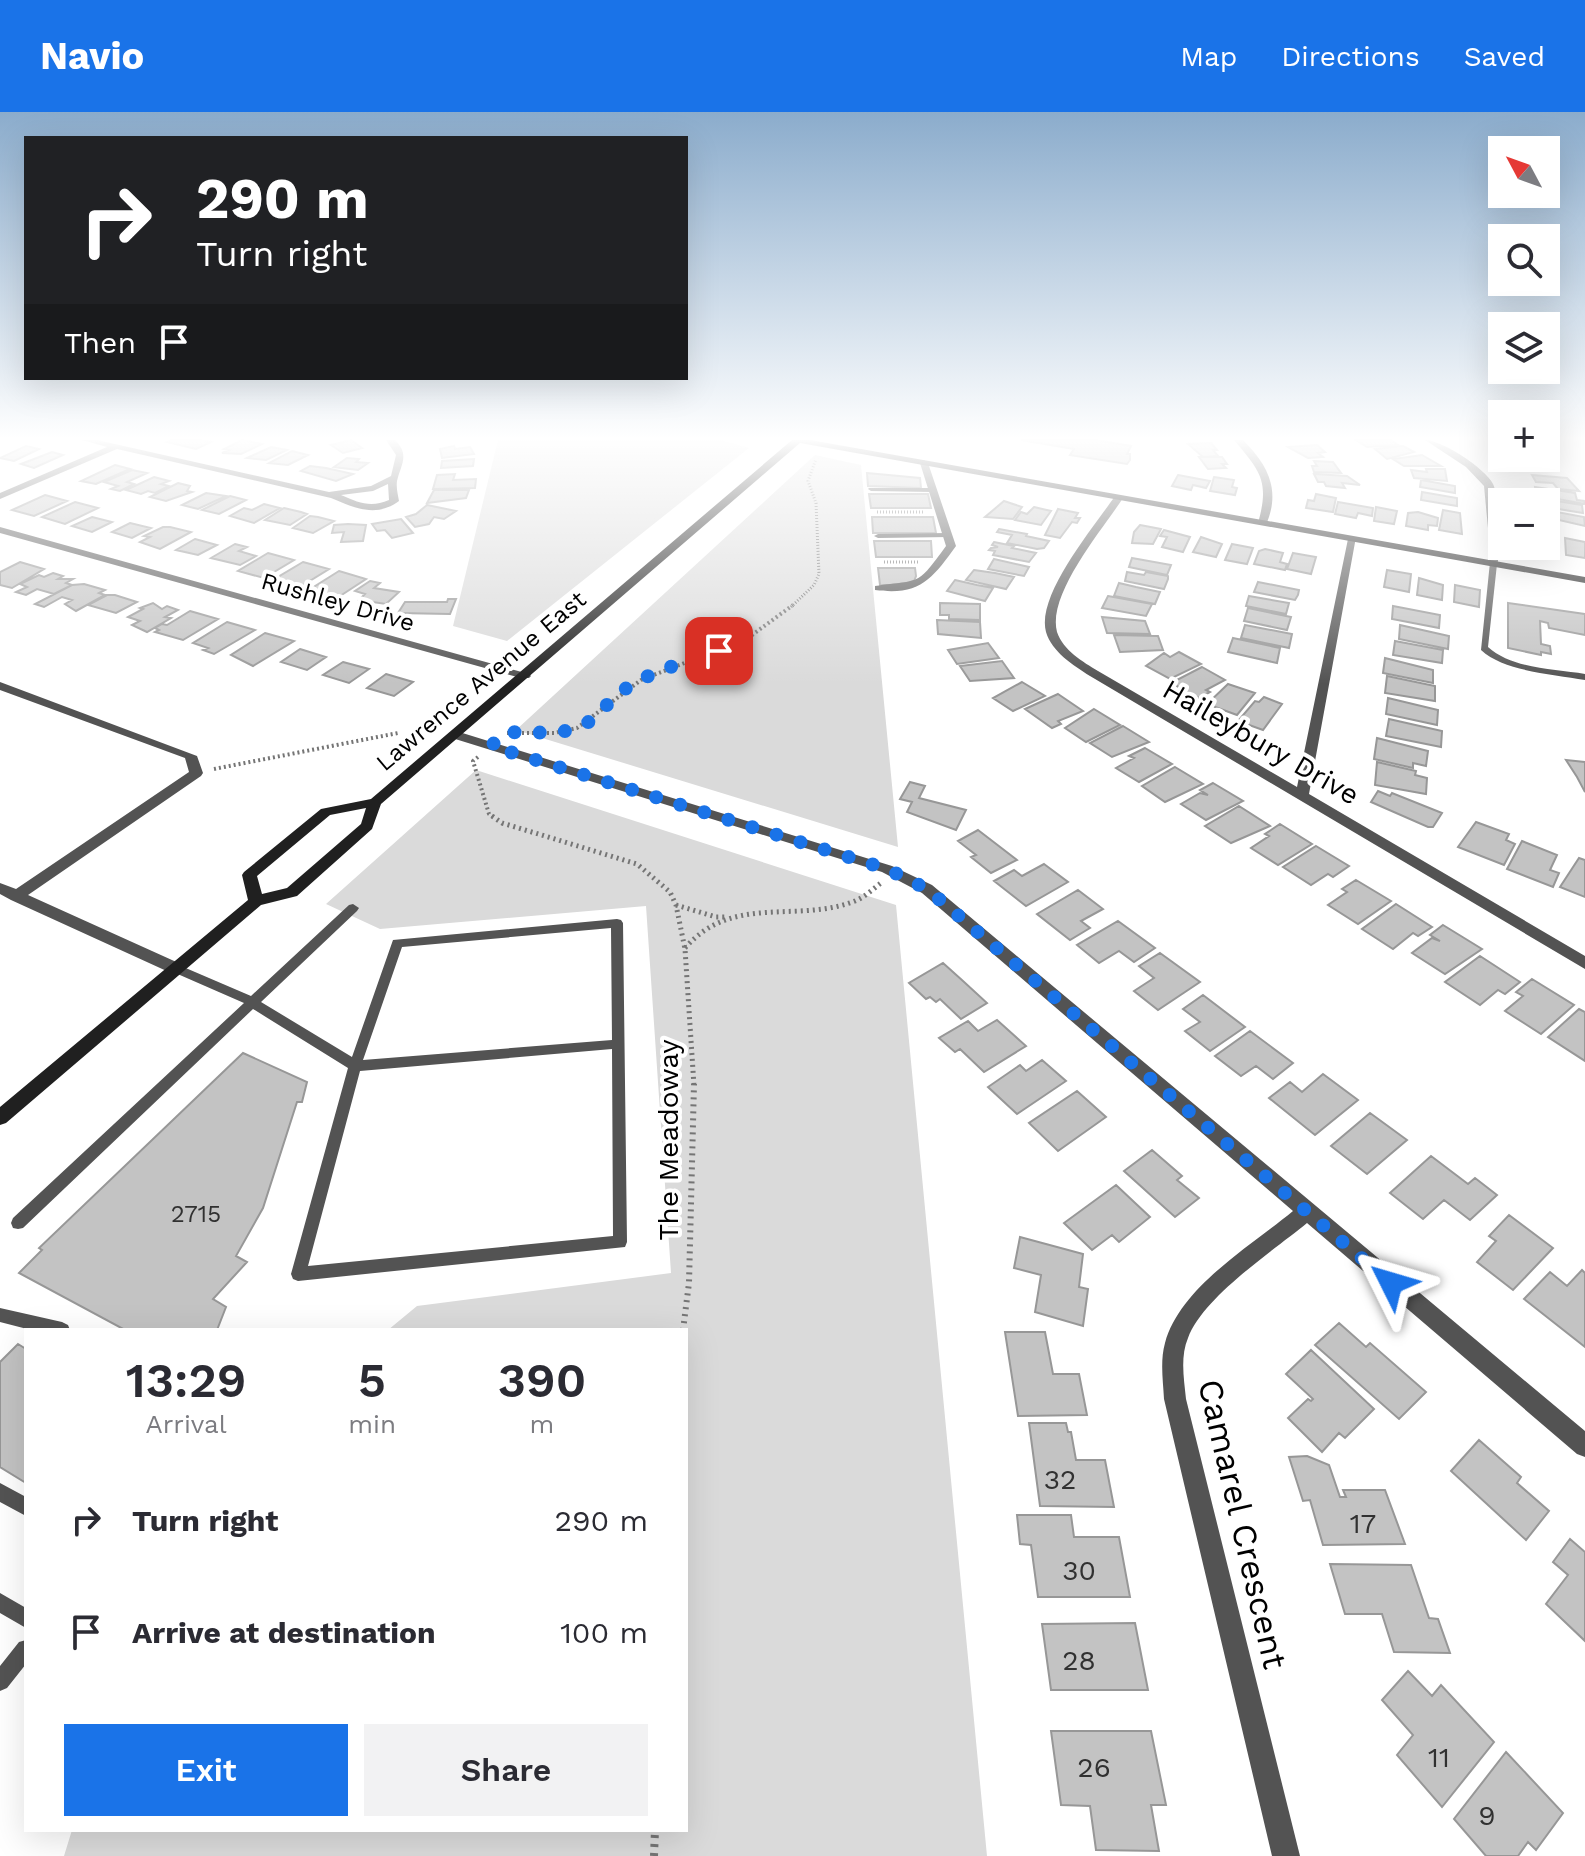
<!DOCTYPE html>
<meta charset="utf-8">
<style>
body{margin:0;font-family:"Work Sans",sans-serif;background:#f2f2f3;color:#2b2b33;height:100vh;display:flex;flex-direction:column;font-size:30px;white-space:nowrap}
*{box-sizing:border-box;margin:0}
p{font-size:26px;color:#7c7c81}
.icon{flex:none;width:44px;height:44px;fill:none;stroke:currentColor;stroke-width:2;stroke-linecap:round;stroke-linejoin:round}
.map{position:relative;flex:1;overflow:hidden}
.drawer{position:absolute;left:24px;top:1216px;width:664px;height:504px;display:flex;flex-direction:column;background:#fff;border-radius:0px;box-shadow:0 8px 32px #0002}
.drawer>*{flex:none}
.hud{position:absolute;left:24px;top:24px;width:664px;height:244px;border-radius:0px;box-shadow:0 8px 32px #0002;background:#202124;color:#fff;overflow:hidden}
.needle{width:52px;rotate:311deg}
.controls{position:absolute;left:1488px;top:24px;display:grid;gap:16px}
.controls a{display:grid;place-items:center;width:72px;height:72px;border-radius:0px;background:#fff;box-shadow:0 8px 32px #0002;font-size:40px}
.pin{position:absolute;display:grid;place-items:center;width:68px;height:68px;color:#fff;margin:-34px;border-radius:16px;box-shadow:0 4px 12px #0006}
.me{position:absolute;width:88px;margin:-44px;rotate:310deg;stroke-linejoin:round;filter:drop-shadow(0 0 6px #0008)}
.turn{display:flex;align-items:center;gap:28px;height:168px;padding:0 40px;font-size:36px}
.turn .icon{width:104px;height:104px;stroke-width:2.5}
.turn b{display:block;font-size:56px;line-height:68px}
.then{display:flex;align-items:center;height:76px;padding:0 40px;background:#0003;gap:16px;font-size:30px}
.eta{display:flex;justify-content:space-evenly;align-items:center;height:136px;text-align:center}
.eta b{font-size:48px;font-weight:600;line-height:56px}
.button{display:flex;gap:16px;margin-top:auto;padding:16px 40px}
.button a{flex:1;height:92px;border-radius:0px;background:#1a73e8;color:#fff;font-size:32px;font-weight:600;line-height:92px;text-align:center}
.button a+a{background:#f2f2f3;color:#2b2b33}
ul{padding:0;list-style:none}
li{display:flex;align-items:center;gap:24px;height:112px;padding:0 40px}
li div{flex:1}
li b{display:block;font-size:30px}
li em{font-style:normal}
header{display:flex;align-items:center;gap:48px;box-sizing:border-box;height:112px;padding:0 40px;background:#1a73e8;color:#fff}
header strong{font-size:38px}
nav{display:flex;gap:44px;margin-inline-start:auto;font-size:28px}
.map>svg:first-child{display:block}
.green{fill:#dadada}
.building{fill:#c3c3c3;stroke:#979797;stroke-width:2}
.lines{fill:none;stroke-linecap:round;stroke-linejoin:round}
.path-far4{stroke:#757575;stroke-width:3;stroke-dasharray:1 2;stroke-linecap:butt}
.path-far3{stroke:#757575;stroke-width:4;stroke-dasharray:2 3;stroke-linecap:butt}
.path-far2{stroke:#757575;stroke-width:5;stroke-dasharray:2 4;stroke-linecap:butt}
.path-far1{stroke:#757575;stroke-width:6;stroke-dasharray:2 5;stroke-linecap:butt}
.path{stroke:#757575;stroke-width:8;stroke-dasharray:3 6;stroke-linecap:butt}
.service{fill:#535353;fill-rule:evenodd}
.minor{fill:#535353;fill-rule:evenodd}
.secondary{fill:#202020;fill-rule:evenodd}
.route{stroke:#1a73e8;stroke-width:14;stroke-dasharray:0 25.2}
.labels{text-anchor:middle;dominant-baseline:central;stroke-width:8;stroke-linejoin:round;paint-order:stroke}
.far-street-label{font-size:24px;fill:#000;stroke:#fff}
.number-label{font-size:24px;fill:#313131}
.street-label{font-size:28px;fill:#000;stroke:#fff}
.near-number-label{font-size:28px;fill:#313131}
.near-street-label{font-size:34px;fill:#000;stroke:#fff}
</style>
<header>
<strong>Navio</strong>
<nav><a>Map</a><a>Directions</a><a>Saved</a></nav>
</header>
<div class="map">
<svg width="1585" height="1744" viewBox="0 0 1585 1744">
<rect width="100%" height="100%" fill="#fff"/>
<!-- green -->
<path class="green" d="M498 328H721L749 336 507 529 453 514Z
M815 343 861 353 898 735 516 618Z
M476 658 896 793 987 1744H64L72 1718H686V1218H388L417 1194 671 1161 646 794 380 817 326 792Z"/>
<!-- building -->
<path class="building" d="M171 328H201L211 330 196 337 167 330Z
M242 328 262 332 241 342 222 341 229 338 224 337Z
M351 328 362 336 343 341 331 333Z
M1021 328H1096L1131 334 1127 342H1130V348L1127 352 1070 343 1074 337Z
M1356 328H1391L1398 333 1367 335Z
M1211 331 1217 338H1213L1218 344 1203 345 1188 332Z
M1317 333 1325 340 1318 341 1323 345 1308 346 1288 335Z
M26 334 39 337 14 349 0 346Z
M454 334 455 337 470 335 474 342 442 346 440 337Z
M1403 334 1414 340 1387 347 1375 337Z
M271 335 287 338 266 348 247 346Z
M292 339 308 343 288 353 269 351Z
M52 340 63 343 34 356 21 352Z
M1422 343 1441 354H1404L1393 347Z
M1199 345H1222L1227 352H1222L1226 356 1208 357Z
M347 346 359 347 356 350 368 351 358 358 334 355Z
M474 347 473 354 441 356 442 349Z
M1314 349 1333 350 1341 361 1314 360 1312 354H1317Z
M115 353 130 357 96 372 81 369Z
M310 354 326 356 353 362 336 369 301 359Z
M1426 357H1445L1447 369 1414 366 1411 358 1427 360Z
M132 358 147 361 127 370 134 372 120 379 111 377 118 374 104 370Z
M867 361 920 366 921 376 868 374Z
M455 362 453 368 476 367 475 376 433 377 437 363Z
M1314 362 1347 364 1360 373 1342 371 1345 376 1326 374 1324 370H1318Z
M1178 363 1210 369 1206 376 1193 373 1191 378 1172 374Z
M1532 363 1567 366 1579 379 1558 377 1553 371 1536 370Z
M154 365 169 369 161 372 169 374 155 381 148 379 141 382 126 378Z
M1214 365 1234 368 1232 375 1237 376 1235 383 1210 379Z
M1421 368 1455 374V381L1420 375Z
M178 371 190 374 187 379 192 380 166 389 150 385Z
M1535 375 1575 381 1577 388 1584 389 1585 392 1536 383Z
M434 378H469L466 386 427 391Z
M1422 380 1457 386V394L1421 388Z
M206 381 226 384 198 397 182 393Z
M869 382H928L931 396H871Z
M1316 382 1336 386 1333 400 1306 396 1308 388 1314 389Z
M45 383 67 389 34 404 12 398Z
M230 384 246 388 219 402 202 398Z
M1544 387 1582 393 1583 401 1546 395Z
M1004 389 1022 395 1013 407 985 405Z
M75 390 98 396 65 412 42 405Z
M1338 390 1373 396 1372 404 1358 401 1356 406 1335 402Z
M264 392 280 396 254 411 230 404 244 396 252 398Z
M427 393 456 399 444 407 434 405 429 412 415 415 406 405 416 402Z
M1034 395 1051 399 1041 413 1015 408 1021 400 1027 402Z
M1376 395 1397 399 1394 412 1374 409Z
M284 396 301 400 307 402 290 413 265 408Z
M1058 397 1078 401 1075 406H1080L1077 411 1072 410 1060 426 1045 423Z
M1443 398 1460 401 1462 422 1439 418Z
M1546 398 1584 405 1585 414 1546 405Z
M1418 400 1438 406 1437 414 1428 413V418L1406 414 1408 401Z
M310 404 318 405 334 409 313 421 293 416Z
M92 405 112 410 92 420 72 414Z
M872 405H933L936 421H873Z
M401 407 413 421 392 426 385 418 377 419 372 412Z
M130 411 151 416 132 426 112 420Z
M348 412 366 413 363 429 341 430 344 420 332 421 334 413Z
M1140 413 1161 417 1153 432 1132 431 1134 420Z
M163 415H170L191 420 160 437 140 430 150 425 144 424Z
M999 417 1027 422 1026 424 1049 429 1044 436 1037 437 1007 431 1012 423 997 420Z
M1546 417 1556 418 1555 438 1534 435 1546 434Z
M1164 418 1190 425 1183 440 1162 435 1167 425 1160 424Z
M1201 425 1222 432 1216 445 1193 440Z
M1565 426 1585 430V446L1566 443Z
M195 427 217 433 198 443 176 438Z
M874 429H931L932 445H876Z
M994 430 1014 434 1012 436 1036 441 1029 450 993 443 995 439 989 438 991 436 998 435 992 433Z
M235 432 247 435 239 439 256 444 240 453 211 446Z
M1232 432 1253 436 1247 452 1225 448Z
M1265 437 1283 441 1280 450 1287 452 1285 458 1254 452 1259 439Z
M268 441 294 448 264 466 238 459Z
M1293 441 1316 445 1311 462 1287 457Z
M1132 446 1171 453 1167 463 1129 455Z
M994 447 1029 455 1024 464 988 457Z
M20 450 44 457 12 476 0 473V460Z
M303 450 329 457 300 475 273 468Z
M878 456H915L916 464 914 469 903 474 880 473Z
M974 458 995 461 1014 465 1006 477 966 468Z
M1387 458 1411 462 1409 480 1384 475Z
M339 459 366 467 337 486 309 478Z
M1127 460 1144 463 1146 460 1168 464V467L1164 477 1125 469Z
M53 461 63 464 58 467H73L66 471 72 473 54 482 37 477 26 483 16 480 27 475 20 472 39 463 44 465Z
M1419 466 1443 473 1442 488 1417 483Z
M955 468 977 473 993 476 985 489 947 479Z
M370 469 380 471 374 476 399 480 386 492 359 488 365 482 355 479Z
M1258 470 1299 478 1298 483 1295 488 1254 480Z
M1119 471 1136 475 1160 480 1155 492 1114 484Z
M84 472 105 478 99 481 105 483 76 499 65 492 72 488 62 485 44 495 35 492 72 473Z
M1455 473 1480 478 1479 495 1454 490Z
M107 483H115L137 490 116 501 88 493Z
M1108 484 1152 492 1146 504 1102 496Z
M1249 484 1289 491 1286 502 1246 494Z
M448 487H456L450 502 398 501 405 490H447Z
M153 491 162 497 167 494 178 498 165 505 171 506 147 520 132 513 140 509 128 505 143 497 140 496Z
M940 491 980 492V508L949 507V503H940Z
M1508 491 1585 502V523L1549 516 1548 511 1540 509 1541 532 1550 534 1551 542 1541 540V543L1508 536Z
M1393 494 1440 503 1439 516 1392 507Z
M1248 496 1291 505 1287 518 1244 509Z
M190 499 218 507 183 528 155 520 159 518 155 516 162 512 167 513Z
M1102 505 1145 509 1150 522 1107 521Z
M937 508 980 510 981 526 938 522Z
M227 510 255 518 214 542 203 538 208 536 193 531Z
M1245 513 1292 522 1289 536 1241 526Z
M1400 513 1449 524 1448 537 1399 527Z
M265 521 294 529 253 554 231 543Z
M1114 523 1158 524 1163 538 1120 540Z
M1233 526 1280 536 1277 551 1228 540Z
M1395 529 1443 538 1442 551 1393 543Z
M988 531 999 546 957 552 948 538Z
M300 537 326 545 307 558 281 550Z
M1179 540 1201 552 1170 567 1146 554 1164 541 1170 545Z
M1385 546 1433 558V571L1383 561Z
M1002 549 1014 566 970 569 960 554Z
M343 550 369 557 349 571 323 563Z
M1202 555 1225 568 1206 578 1210 580 1199 586 1171 571Z
M386 562 413 570 394 584 367 576Z
M1387 564 1435 574V589L1385 581Z
M1022 570 1045 584 1013 599 993 586Z
M1228 572 1255 581 1237 603 1207 592Z
M1058 582 1083 599 1058 609 1061 612 1052 616 1025 597Z
M1264 585 1282 592 1263 618 1238 609 1255 589 1259 590Z
M1388 586 1438 598 1437 613 1386 602Z
M1094 597 1120 613 1086 630 1065 616Z
M1389 607 1442 619 1441 635 1386 624Z
M1123 614 1149 630 1112 645 1090 631Z
M1377 626 1428 639 1426 654 1413 651V656L1374 647Z
M1145 636 1172 652 1139 670 1116 656 1134 646 1129 644Z
M1566 648 1585 650V680L1577 665Z
M1377 650 1416 659 1415 663 1427 666 1426 682 1375 673Z
M1175 655 1203 672 1165 690 1142 674Z
M910 670 925 674 919 686 966 698 956 718 907 700 912 690 900 687Z
M1213 671 1243 689 1206 708 1181 692 1200 681 1208 683 1200 678Z
M1378 679 1390 684 1392 681 1442 701 1433 715H1428L1371 690Z
M1239 694 1270 714 1231 731 1205 714Z
M1476 710 1509 722 1506 728 1515 732 1504 753 1458 735Z
M1280 712 1312 732 1278 753 1251 736 1269 724 1265 722Z
M978 718 1017 748 991 761 971 745 976 743 958 729Z
M1522 729 1557 743 1550 758 1559 761 1553 775 1507 757Z
M1316 734 1349 754 1333 765 1328 762 1311 773 1283 755Z
M1579 746 1585 748V785L1560 775Z
M1044 752 1068 770 1026 794 994 769 1014 758 1022 764Z
M1356 768 1391 789 1358 812 1328 793 1347 780 1342 777Z
M1078 778 1103 797 1081 809 1090 816 1070 828 1037 802Z
M1396 792 1432 815 1418 824 1413 821 1393 837 1362 817Z
M1118 809 1155 836 1134 850 1119 839 1099 851 1077 833Z
M1443 813 1482 837 1445 862 1412 841 1432 826 1440 829 1430 823Z
M1160 841 1200 870 1158 898 1134 879 1154 866 1139 854Z
M1480 844 1520 870 1505 882 1498 878 1480 893 1445 870Z
M943 851 963 869 987 891 961 907 940 887 936 890 930 885 926 887 909 871Z
M1532 867 1574 893 1541 922 1505 899 1523 884 1516 880Z
M1203 883 1245 915 1210 939 1185 919 1200 910 1183 897Z
M1579 897 1585 900V949L1548 925Z
M997 908 1026 934 984 960 960 937 955 940 939 926 968 909 978 919Z
M1250 919 1293 951 1273 967 1256 954 1241 964 1215 944Z
M243 941 307 970 302 990H297L263 1096 236 1144 247 1150 213 1187 226 1195 217 1218H125L19 1161 42 1138 39 1136Z
M1042 948 1066 969 1017 1002 988 975 1020 953 1026 959Z
M1323 962 1358 988 1315 1023 1269 986 1290 970 1302 980Z
M1077 979 1106 1005 1058 1039 1029 1011Z
M1370 1001 1407 1028 1367 1062 1331 1034Z
M1152 1038 1182 1064 1177 1068 1199 1086 1175 1105 1124 1059Z
M1431 1044 1468 1072 1475 1066 1497 1083 1470 1108 1444 1088 1423 1107 1390 1081Z
M1116 1073 1150 1105 1119 1130 1112 1123 1092 1138 1064 1111Z
M1509 1103 1553 1136 1513 1178 1477 1150 1496 1129 1489 1124Z
M1020 1125 1083 1142 1079 1175 1088 1177 1083 1214 1035 1200 1041 1163 1014 1156Z
M1582 1158 1585 1161V1235L1524 1187 1550 1160 1567 1174Z
M1339 1211 1366 1235 1370 1231 1426 1280 1399 1307 1315 1233Z
M1005 1220H1045L1053 1262H1079L1087 1303 1018 1304Z
M18 1232 26 1237V1371L0 1355V1250Z
M1311 1238 1374 1297 1345 1326 1339 1321 1322 1340 1288 1306 1308 1287 1311 1289 1313 1287 1286 1262Z
M1029 1311H1066L1068 1320H1071L1076 1348H1105L1114 1395 1040 1394Z
M1479 1328 1521 1365 1517 1371 1549 1399 1526 1428 1451 1359Z
M1307 1344 1329 1353 1340 1385H1346L1343 1378H1385L1405 1432 1323 1433 1310 1388 1303 1389 1289 1345Z
M1017 1403H1071L1074 1425H1119L1130 1485H1038L1031 1433 1020 1432Z
M1570 1427 1585 1440V1529L1546 1492 1568 1463 1553 1450Z
M1330 1452 1411 1453 1429 1506 1438 1507 1450 1541 1394 1540 1382 1502H1345Z
M1135 1511 1148 1578H1051L1042 1512Z
M1408 1559 1432 1584 1441 1573 1494 1630 1442 1695 1397 1643 1413 1623 1382 1588Z
M1051 1619H1151L1166 1693H1151L1159 1739 1096 1738 1090 1694 1061 1693Z
M1506 1640 1563 1701 1536 1738 1528 1730 1518 1744H1486L1454 1707Z"/>
<g class="lines">
<!-- path-far4 -->
<path class="path-far4" d="M877 400H924
M884 450H918
M791 495 814 473 819 462 816 391 808 369 816 347"/>
<!-- path-far3 -->
<path class="path-far3" d="M507 621H554L577 616 641 568 748 526 793 493
M478 645 473 649 489 702 495 706
M214 657 398 621"/>
<!-- path-far2 -->
<path class="path-far2" d="M492 704 502 711 637 752 670 780 676 793 685 837 694 974
M676 793 716 805H728
M685 836C733 781 796 812 855 789 865 785 873 777 881 771"/>
<!-- path-far1 -->
<path class="path-far1" d="M683 1218 689 1171 694 972"/>
<!-- path -->
<path class="path" d="M654 1744 655 1718"/>
<!-- service -->
<path class="service" d="M869 376H932L935 378 932 380 871 379 868 377Z
M947 421 951 423 950 425 878 426 874 424 878 422Z
M1490 450 1497 452 1488 535C1512 557 1555 557 1585 562V568C1553 562 1505 560 1481 538Z
M353 792 359 796 357 799 261 890 352 945 393 828 617 807 621 808 623 811 627 1130 625 1135 298 1169 293 1167 291 1162 348 956 253 897 23 1116 18 1117 13 1116 11 1111 13 1106 244 891 173 860 171 857 173 854H181L251 884 349 793ZM611 816 612 928 363 948 402 835ZM612 937 613 1124 308 1154 360 959Z
M0 1196 62 1210 68 1213 70 1218H31L0 1210Z
M0 1371 26 1385V1404L0 1390Z
M0 1481 26 1496V1516L0 1501Z
M26 1528V1552L7 1576 0 1579V1554L19 1530Z"/>
<!-- minor -->
<path class="minor" d="M82 328H97L329 380 371 374 391 364 396 343 386 328H395C410 343 401 352 397 369 396 376 398 383 399 389 376 406 355 396 331 386L117 337 0 387V381L107 335ZM388 372 389 388C371 396 359 391 341 383L373 379Z
M1234 328H1243C1268 353 1281 378 1266 413L1258 411C1270 369 1260 359 1234 328Z
M1425 328C1442 328 1485 356 1493 372 1499 383 1501 442 1497 454L1488 452 1490 437 1484 374 1466 355Z
M924 348 928 351 956 434C932 467 920 484 875 478V474C922 467 916 475 946 434L920 351Z
M1118 383 1123 386C1103 417 1047 482 1057 520 1063 538 1083 550 1098 559L1297 675 1348 427 1356 425 1309 682 1585 844V857L1090 564C1073 553 1052 540 1046 520 1036 483 1094 415 1115 384Z
M0 415 529 562 531 564 529 566H521L0 421Z
M0 570 197 644 203 661 201 664 28 783 183 853 185 857 183 861H171L11 788 0 782V771L16 777 189 660 185 646 0 578Z
M456 619 892 754 932 773 1585 1319V1345L1577 1342 1307 1111C1273 1139 1203 1185 1188 1226 1180 1245 1184 1267 1186 1287L1300 1744H1272L1164 1287C1163 1268 1160 1249 1165 1231 1180 1175 1251 1134 1293 1099L922 781 882 760 452 626 450 623Z"/>
<!-- secondary -->
<path class="secondary" d="M792 328H810L1585 465V471L800 331 381 692 372 717 297 784 261 793 6 1011 0 1013V995L248 788 242 763 244 760 321 697 371 687ZM366 696 361 712 287 776 262 782 257 764 330 703Z"/>
</g>
<!-- sky -->
<linearGradient id="sky" x2="0" y2="1"><stop stop-color="#8baccc"/><stop offset="0.57" stop-color="#fff"/><stop offset="1" stop-color="#fff" stop-opacity="0"/></linearGradient>
<rect width="1585" height="572" fill="url(#sky)"/>
<g class="lines">
<!-- route -->
<path class="route" d="M719 539C687 550 649 559 621 580 606 591 597 608 579 615 555 625 529 618 505 621L491 634 887 757 927 777 1391 1171"/>
</g>
<g class="labels">
<!-- far-street labels -->
<g class="far-street-label">
<text transform="translate(338 490) rotate(16)">Rushley Drive</text>
<text transform="translate(481 569) rotate(-40)">Lawrence Avenue East</text>
</g>
<!-- number labels -->
<g class="number-label">
<text x="196" y="1102">2715</text>
</g>
<!-- street labels -->
<g class="street-label">
<text transform="translate(1261 630) rotate(30)">Haileybury Drive</text>
<text transform="translate(668 1028) rotate(-90)">The Meadoway</text>
</g>
<!-- near-number labels -->
<g class="near-number-label">
<text x="1060" y="1367">32</text>
<text x="1363" y="1411">17</text>
<text x="1079" y="1458">30</text>
<text x="1079" y="1548">28</text>
<text x="1439" y="1645">11</text>
<text x="1094" y="1655">26</text>
<text x="1487" y="1703">9</text>
</g>
<!-- near-street labels -->
<g class="near-street-label">
<text transform="translate(1243 1412) rotate(77)">Camarel Crescent</text>
</g>
</g>
</svg>
<div class="controls">
<a><svg class="needle" viewBox="-14 -14 28 28"><path d="M0-13l5 13h-10z" fill="#e53935"/><path d="M0 13l5-13h-10z" fill="#7c7c81"/></svg></a>
<a><svg class="icon" aria-label="search" viewBox="0 0 24 24"><circle cx="10" cy="10" r="6"/><path d="M15 15l6 6"/></svg></a>
<a><svg class="icon" aria-label="layers" viewBox="0 0 24 24"><path d="M12 4l9 5-9 5-9-5zM3 14l9 5 9-5"/></svg></a>
<a>+</a>
<a>−</a>
</div>
<div class="pin" style="left:719px;top:539px;background:#d93025"><svg class="icon" aria-label="arrive" viewBox="0 0 24 24"><path d="M6 21V4h12l-3 4 3 4H6"/></svg></div>
<svg class="me" style="left:1391px;top:1171px" viewBox="-20 -20 40 40"><path d="M0-17L14 15 0 8-14 15z" fill="#1a73e8" stroke="#fff" stroke-width="4"/></svg>
<div class="hud">
<div class="turn"><svg class="icon" aria-label="right" viewBox="0 0 24 24"><path d="M7 20v-9h11M14 6l5 5-5 5"/></svg><div><b>290 m</b>Turn right</div></div>
<div class="then">Then<svg class="icon" aria-label="arrive" viewBox="0 0 24 24"><path d="M6 21V4h12l-3 4 3 4H6"/></svg></div>
</div>
<section class="drawer">
<div class="eta">
<div><b>13:29</b><p>Arrival</p></div>
<div><b>5</b><p>min</p></div>
<div><b>390</b><p>m</p></div>
</div>
<ul>
<li><svg class="icon" aria-label="right" viewBox="0 0 24 24"><path d="M7 20v-9h11M14 6l5 5-5 5"/></svg><div><b>Turn right</b></div><em>290 m</em></li>
<li><svg class="icon" aria-label="arrive" viewBox="0 0 24 24"><path d="M6 21V4h12l-3 4 3 4H6"/></svg><div><b>Arrive at destination</b></div><em>100 m</em></li>
</ul>
<div class="button"><a>Exit</a><a>Share</a></div>
</section>
</div>
